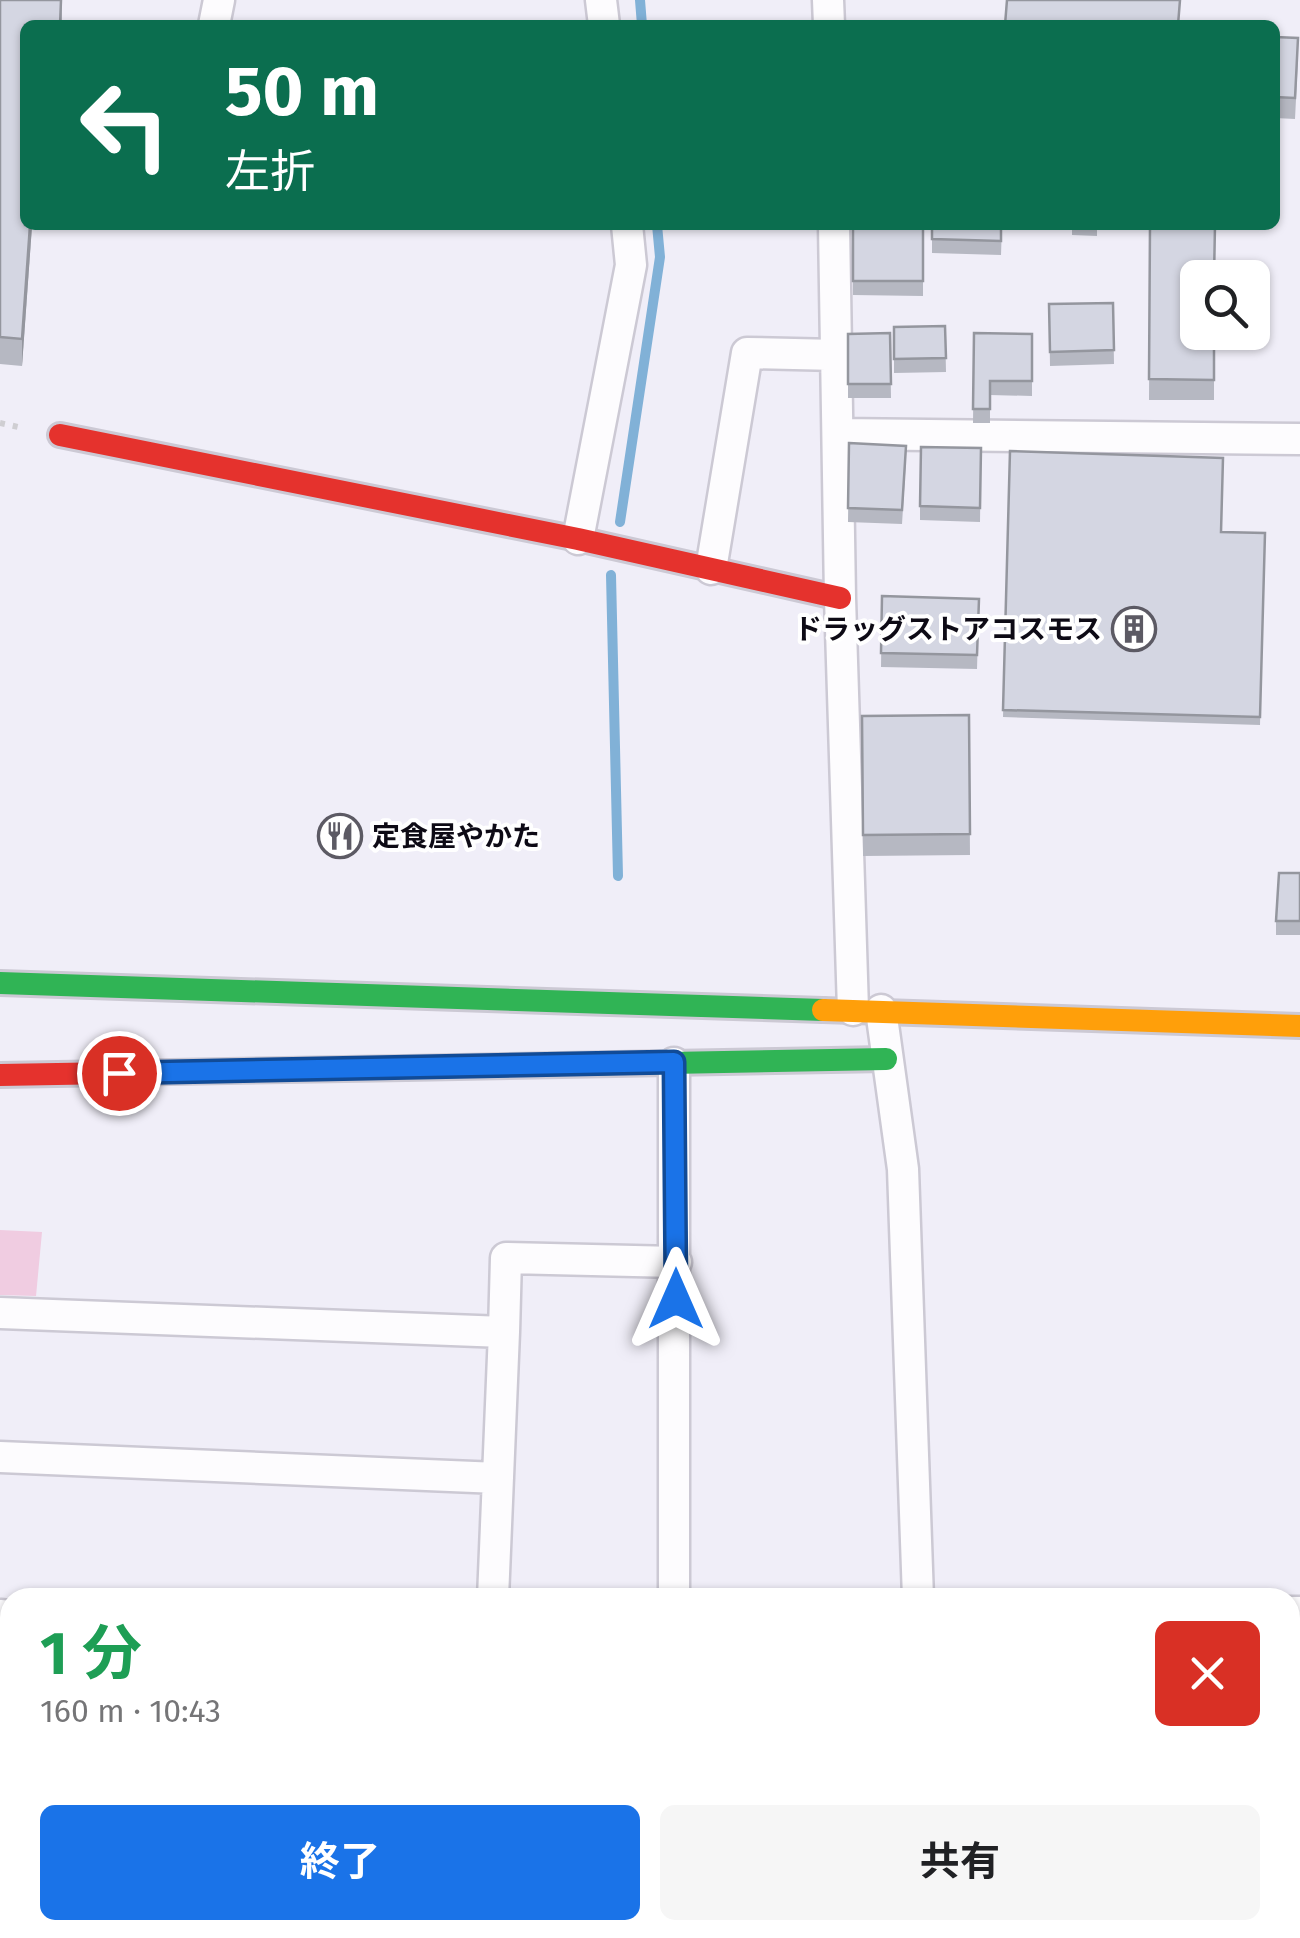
<!DOCTYPE html>
<html lang="ja">
<meta charset="utf-8">
<style>
body{margin:0;font-family:"Fira Sans","Noto Sans JP",sans-serif;background:#f6f6f6;color:#202124;height:100vh;display:flex;flex-direction:column;font-size:38px;white-space:nowrap}
*{box-sizing:border-box;margin:0}
p{font-size:32px;color:#757577}
.icon{flex:none;width:55px;height:55px;fill:none;stroke:currentColor;stroke-width:2;stroke-linecap:round;stroke-linejoin:round}
.map{position:relative;flex:1;overflow:hidden}
.details{position:absolute;left:0px;top:1588px;width:1300px;height:352px;display:flex;flex-direction:column;background:#fff;border-radius:30px 30px 0 0;box-shadow:0 2px 8px #0004}
.details>*{flex:none}
.banner{position:absolute;left:20px;top:20px;width:1260px;height:210px;border-radius:15px;box-shadow:0 2px 8px #0004;background:#0b6e4f;color:#fff;overflow:hidden}
.buttons{position:absolute;left:1180px;top:260px;display:grid;gap:20px}
.buttons a{display:grid;place-items:center;width:90px;height:90px;border-radius:15px;background:#fff;box-shadow:0 2px 8px #0004;font-size:50px}
.pin{position:absolute;display:grid;place-items:center;width:85px;height:85px;color:#fff;margin:-42px;border:5px solid #fff;border-radius:50%;box-shadow:0 2px 10px #0007}
.me{position:absolute;width:110px;margin:-55px;rotate:0deg;stroke-linejoin:round;filter:drop-shadow(0 0 8px #0008)}
.turn{display:flex;align-items:center;gap:35px;height:210px;padding:0 40px;font-size:45px}
.turn .icon{width:130px;height:130px;stroke-width:2.5}
.turn b{display:block;font-size:70px;line-height:85px}
.round{display:grid;place-items:center;flex:none;width:105px;height:105px;border-radius:15px;background:#f6f6f6}
.summary{display:flex;align-items:center;justify-content:space-between;height:170px;padding:0 40px}
h1{font-size:60px;font-weight:700;line-height:75px;color:#1e9e55}
.primary-button{display:flex;gap:20px;margin-top:auto;padding:20px 40px}
.primary-button a{flex:1;height:115px;border-radius:15px;background:#1a73e8;color:#fff;font-size:40px;font-weight:700;line-height:115px;text-align:center}
.primary-button a+a{background:#f6f6f6;color:#202124}
.map>svg:first-child{display:block}
.green{fill:#f0cce1}
.lines{fill:none;stroke-linecap:round;stroke-linejoin:round}
.stream{stroke:#81b1d7;stroke-width:10}
.street-casing{stroke:#ccc9d4;stroke-width:35}
.fast-casing{stroke:#ccc9d4;stroke-width:28}
.slow-casing{stroke:#ccc9d4;stroke-width:28}
.jam-casing{stroke:#ccc9d4;stroke-width:28}
.path{stroke:#cfced2;stroke-width:6;stroke-dasharray:5 8;stroke-linecap:butt}
.street{stroke:#fdfcfe;stroke-width:30}
.fast{stroke:#30b455;stroke-width:22}
.slow{stroke:#ff9f0a;stroke-width:22}
.jam{stroke:#e5322d;stroke-width:22}
.wall{fill:#b6b8c2}
.shaded-wall{fill:#94969e}
.building{fill:#d4d6e2;stroke:#94969e;stroke-width:2.5}
.route-casing{stroke:#114b97;stroke-width:25}
.route{stroke:#1a73e8;stroke-width:18}
.labels{text-anchor:middle;dominant-baseline:central;stroke-width:8;stroke-linejoin:round;paint-order:stroke}
.poi-label{font-size:28px;font-weight:bold;fill:#0d0a15;stroke:#fff;text-anchor:end}
</style>
<div class="map">
<svg width="1300" height="1938" viewBox="0 0 1300 1938">
<rect width="100%" height="100%" fill="#f0eef8"/>
<!-- green -->
<path class="green" d="M0 1230 42 1232 36 1296 0 1295Z"/>
<g class="lines">
<!-- stream -->
<path class="stream" d="M640 0 642 25
M620 522 660 257 657 225
M611 575 618 876"/>
<defs>
<path id="street" d="M601 0 604 25
M828 0 829 25
M214 25 219 0
M834 225 840 598 853 1010
M839 434 1300 439
M578 539 631 265 627 225
M711 569 747 353 837 355
M881 1010 903 1169 918 1598
M674 1063V1598
M0 1313 504 1332 493 1598
M504 1332 506 1258 676 1262
M0 1457 498 1478
M1290 1612H1300
M0 1615 10 1616
M650 1938V1930"/>
<path id="fast" d="M0 983 823 1010
M406 1068 886 1059"/>
<path id="slow" d="M823 1010 1300 1026"/>
<path id="jam" d="M60 435 578 539 840 598
M0 1075 406 1068"/>
</defs>
<!-- street casing -->
<use href="#street" class="street-casing"/>
<!-- fast casing -->
<use href="#fast" class="fast-casing"/>
<!-- slow casing -->
<use href="#slow" class="slow-casing"/>
<!-- jam casing -->
<use href="#jam" class="jam-casing"/>
<!-- path -->
<path class="path" d="M0 423 23 428"/>
<!-- street -->
<use href="#street" class="street"/>
<!-- fast -->
<use href="#fast" class="fast"/>
<!-- slow -->
<use href="#slow" class="slow"/>
<!-- jam -->
<use href="#jam" class="jam"/>
</g>
<!-- wall -->
<path class="wall" d="M0 0H62V25H25V225H54L53 228 32 226 22 366 0 364Z
M1275 37 1298 59 1295 119 1275 118Z
M853 225H923V296L853 295Z
M1002 225 1001 255 932 253V239Z
M1072 225H1097V236L1072 235Z
M1150 225 1214 332V400H1149Z
M1113 303 1114 364 1050 366 1049 304Z
M945 326 946 372 894 373V327Z
M890 333 891 398H848V334Z
M974 333 1032 334V396L990 395V423H973Z
M849 443 906 460 902 524 848 522Z
M981 448 980 522 920 520V506Z
M1010 451 1221 532 1265 533 1260 725 1003 717Z
M882 596 979 599 977 669 881 667Z
M969 715 970 855 863 856 862 716Z
M1300 873V935H1276V921Z"/>
<!-- shaded-wall -->
<path class="shaded-wall" d="M30 225 32 226 22 366V339Z"/>
<!-- building -->
<path class="building" d="M0 0H61L60 25H25V225H30L22 339 0 337Z
M1007 0H1180L1178 25H1005Z
M1275 37 1298 38 1295 98 1275 97Z
M853 225H923V281H853Z
M932 225H1001V241L932 239Z
M1072 225H1097V228H1072Z
M1150 225H1215L1214 278H1198V332H1214V380L1149 379Z
M1113 303 1114 350 1050 352 1049 304Z
M945 326 946 358 894 359V327Z
M890 333 891 384H848V334Z
M974 333 1032 334V381H990V409H973Z
M849 443 906 446 902 510 848 508Z
M921 447 981 448 980 508 920 506Z
M1010 451 1223 458 1221 532 1265 533 1260 717 1003 710Z
M882 596 979 599 977 655 881 653Z
M969 715 970 834 863 835 862 716Z
M1279 873H1300V921H1276Z"/>
<g class="lines">
<defs>
<path id="route" d="M119 1073 674 1062 676 1299"/>
</defs>
<!-- route casing -->
<use href="#route" class="route-casing"/>
<!-- route -->
<use href="#route" class="route"/>
</g>
<!-- icons -->
<defs>
<symbol id="building-ring" viewBox="-11 -11 22 22"><circle r="9.5" fill="#fff" stroke="#5c5a64" stroke-width="1.5"/><path d="M-4-6H4V6H1V3H-1V6H-4ZM-2.5-4.3h1.7v1.8h-1.7ZM.8-4.3h1.7v1.8H.8ZM-2.5-1h1.7V.8h-1.7ZM.8-1h1.7V.8H.8Z" fill="#5c5a64"/></symbol>
<symbol id="restaurant-ring" viewBox="-11 -11 22 22"><circle r="9.5" fill="#fff" stroke="#5c5a64" stroke-width="1.5"/><path d="M-5-6h1v4h1v-4h1v4h1v-4h1v5L-1.5 .5V6h-2V.5L-5-1ZM5-6V6H3V1.5H1.5Q1.5-4 5-6Z" fill="#5c5a64"/></symbol>
</defs>
<g fill-rule="evenodd">
<use href="#building-ring" x="1109" y="604" width="50" height="50"/>
<use href="#restaurant-ring" x="315" y="811" width="50" height="50"/>
</g>
<g class="labels">
<!-- poi labels -->
<g class="poi-label">
<text x="1102" y="629">ドラッグストアコスモス</text>
<text x="372" y="836" text-anchor="start">定食屋やかた</text>
</g>
</g>
</svg>
<div class="buttons">
<a><svg class="icon" aria-label="search" viewBox="0 0 24 24"><circle cx="10" cy="10" r="6"/><path d="M15 15l6 6"/></svg></a>
</div>
<div class="pin" style="left:119px;top:1073px;background:#d93025"><svg class="icon" aria-label="arrive" viewBox="0 0 24 24"><path d="M6 21V4h12l-3 4 3 4H6"/></svg></div>
<svg class="me" style="left:676px;top:1299px" viewBox="-20 -20 40 40"><path d="M0-17L14 15 0 8-14 15z" fill="#1a73e8" stroke="#fff" stroke-width="4"/></svg>
<div class="banner">
<div class="turn"><svg class="icon" aria-label="left" viewBox="0 0 24 24"><path d="M17 20v-9H6M10 6l-5 5 5 5"/></svg><div><b>50 m</b>左折</div></div>
</div>
<section class="details">
<div class="summary"><div><h1>1 分</h1><p>160 m · 10:43</p></div><a class="round" style="background:#d93025;color:#fff"><svg class="icon" aria-label="close" viewBox="0 0 24 24"><path d="M6 6l12 12M18 6L6 18"/></svg></a></div>
<div class="primary-button"><a>終了</a><a>共有</a></div>
</section>
</div>
